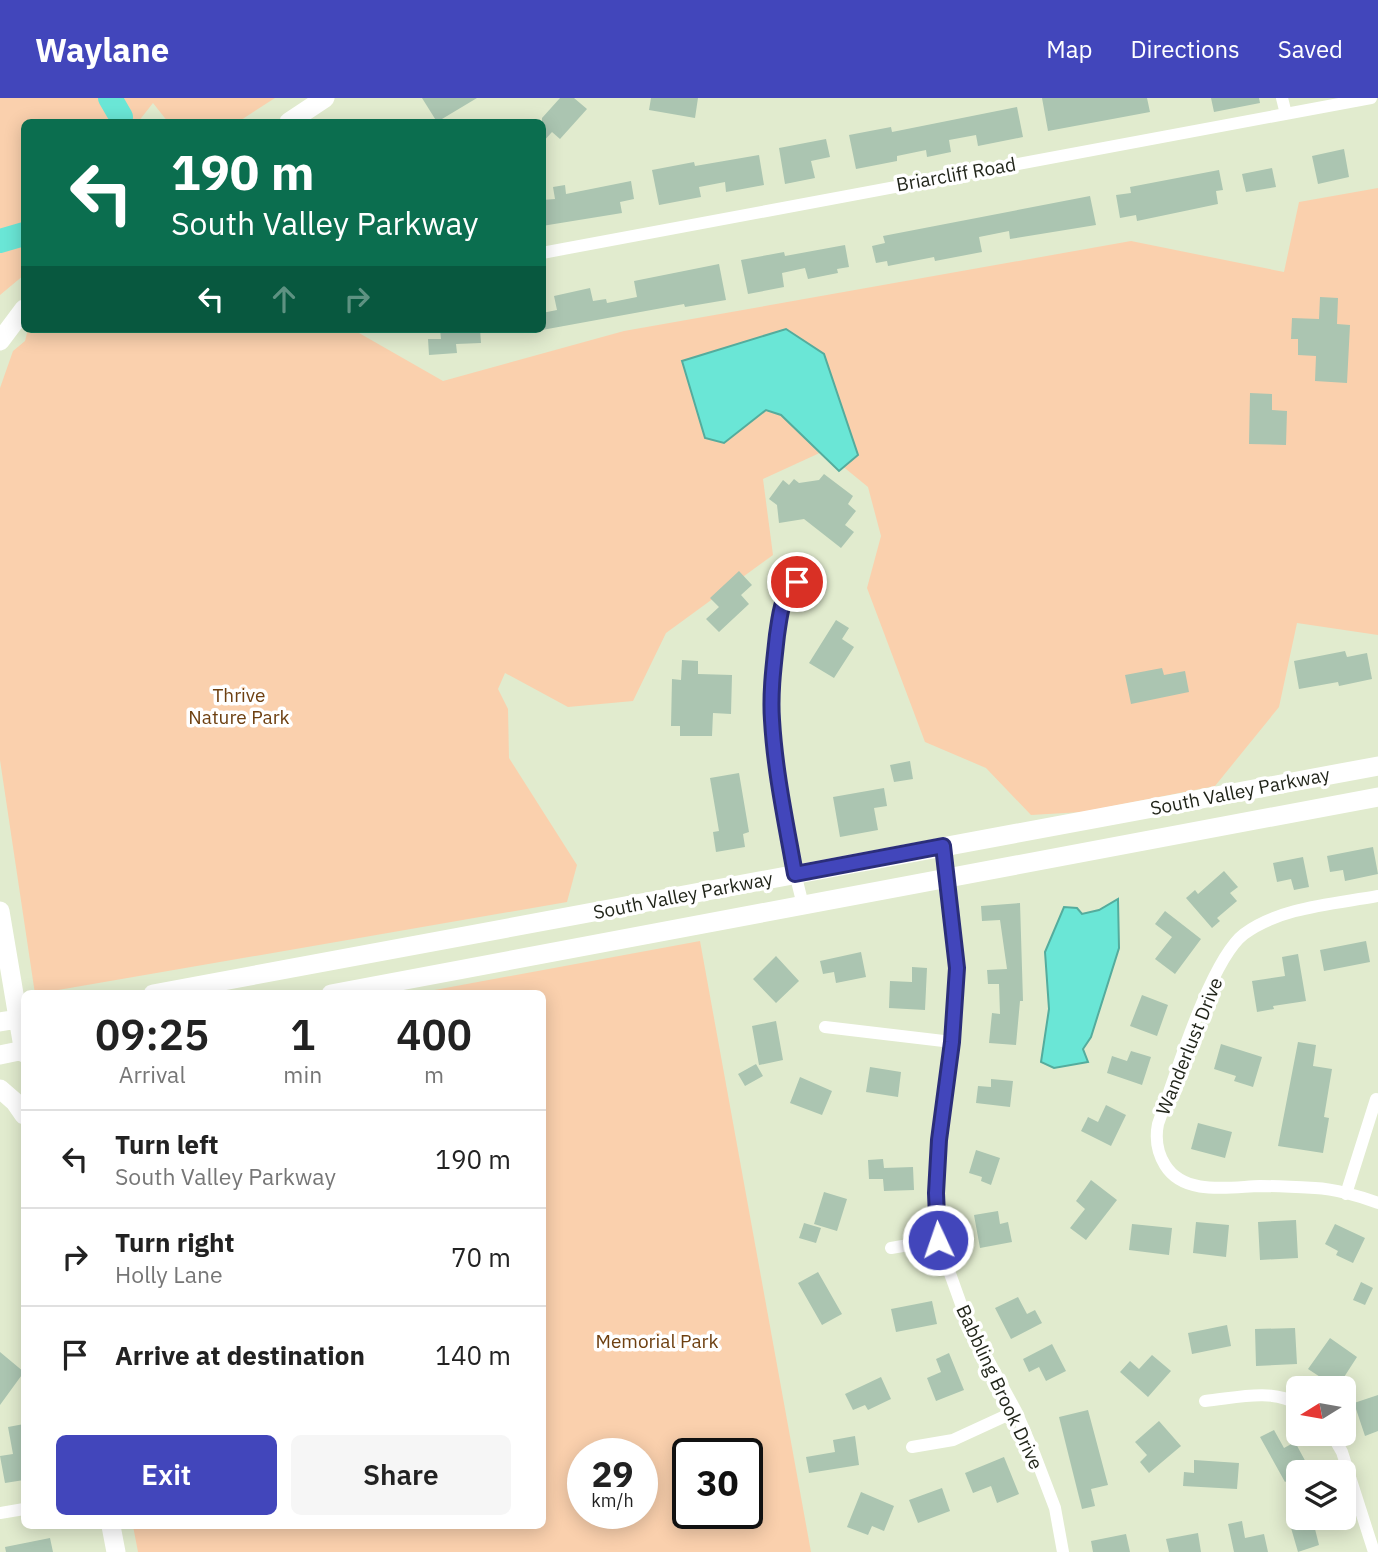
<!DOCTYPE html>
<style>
body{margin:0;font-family:"IBM Plex Sans",sans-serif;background:#f6f6f6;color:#222;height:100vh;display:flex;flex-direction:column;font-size:26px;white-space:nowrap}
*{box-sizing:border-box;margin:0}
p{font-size:23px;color:#767676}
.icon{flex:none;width:38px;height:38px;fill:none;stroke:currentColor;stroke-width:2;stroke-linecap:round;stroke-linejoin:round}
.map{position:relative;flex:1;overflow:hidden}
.panel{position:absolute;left:21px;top:892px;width:525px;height:539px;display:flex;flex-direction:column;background:#fff;border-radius:10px;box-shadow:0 4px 18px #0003}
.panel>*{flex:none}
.banner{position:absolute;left:21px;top:21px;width:525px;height:214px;border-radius:10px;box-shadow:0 4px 18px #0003;background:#0b6e4f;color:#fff;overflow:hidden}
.needle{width:46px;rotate:259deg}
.buttons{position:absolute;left:1286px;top:1278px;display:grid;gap:14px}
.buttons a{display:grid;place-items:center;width:70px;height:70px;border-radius:10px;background:#fff;box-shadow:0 4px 18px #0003;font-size:35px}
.speed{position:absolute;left:567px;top:1340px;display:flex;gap:14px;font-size:35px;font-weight:700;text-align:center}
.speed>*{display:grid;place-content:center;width:91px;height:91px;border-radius:50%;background:#fff;box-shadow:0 4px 18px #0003;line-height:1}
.speed small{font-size:18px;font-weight:400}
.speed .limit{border:4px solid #111;border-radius:10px;background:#fff;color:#111}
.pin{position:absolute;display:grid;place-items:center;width:60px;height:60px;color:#fff;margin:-30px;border:4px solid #fff;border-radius:50%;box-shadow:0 2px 7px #0007}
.me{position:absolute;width:77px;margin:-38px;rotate:357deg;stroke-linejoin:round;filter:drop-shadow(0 0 5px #0008)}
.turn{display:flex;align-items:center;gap:24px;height:147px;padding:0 35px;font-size:32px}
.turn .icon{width:91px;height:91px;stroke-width:2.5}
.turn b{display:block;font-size:49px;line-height:60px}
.lanes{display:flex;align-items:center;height:66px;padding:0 35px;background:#0003;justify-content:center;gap:35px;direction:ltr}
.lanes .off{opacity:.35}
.eta{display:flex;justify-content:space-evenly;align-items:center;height:119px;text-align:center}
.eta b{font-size:42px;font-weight:600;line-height:49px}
.action{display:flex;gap:14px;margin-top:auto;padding:14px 35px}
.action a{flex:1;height:80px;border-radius:10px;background:#4246bb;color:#fff;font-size:28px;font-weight:600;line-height:80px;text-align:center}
.action a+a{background:#f6f6f6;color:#222}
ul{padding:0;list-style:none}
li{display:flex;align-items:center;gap:21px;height:98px;padding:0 35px;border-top:2px solid #e0e0e0}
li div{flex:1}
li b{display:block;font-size:26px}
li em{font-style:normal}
header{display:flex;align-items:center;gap:42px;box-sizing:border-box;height:98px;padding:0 35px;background:#4246bb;color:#fff}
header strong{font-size:33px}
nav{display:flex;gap:38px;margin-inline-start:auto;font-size:24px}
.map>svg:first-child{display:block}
.green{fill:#fad0ad;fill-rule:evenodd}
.water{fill:#6ae6d6;stroke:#54ac9d;stroke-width:2}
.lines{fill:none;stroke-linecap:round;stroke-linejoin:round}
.river{stroke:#6ae6d6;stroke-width:24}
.building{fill:#abc5b1}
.street{stroke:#fff;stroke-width:12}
.secondary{stroke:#fff;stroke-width:19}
.route-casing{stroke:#2b2e7a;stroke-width:18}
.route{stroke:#4246bb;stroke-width:12}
.labels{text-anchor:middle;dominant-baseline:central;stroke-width:7;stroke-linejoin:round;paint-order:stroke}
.street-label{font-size:19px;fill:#1f2318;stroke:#fff}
.park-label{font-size:19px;fill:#6e4011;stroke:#fff}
</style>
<header>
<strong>Waylane</strong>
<nav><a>Map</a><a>Directions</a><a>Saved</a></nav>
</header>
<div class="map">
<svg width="1378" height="1454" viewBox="0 0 1378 1454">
<rect width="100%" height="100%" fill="#e1ebce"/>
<!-- green -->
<path class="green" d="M0 0H275L238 24H168L153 5 138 24H24V177L0 197Z
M1378 90V537L1297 525 1279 609 1215 688 1082 714 1031 717 986 670 925 644 867 490 881 438 868 389 824 353 763 381 773 457 666 535 633 603 568 609 505 575 498 591 508 611 509 660 577 767 567 804 35 896 0 662V290L13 253 25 243 28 231H352L443 283 624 233 1131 143 1284 174 1299 104Z
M700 843 811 1454H138L133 1428H542V896H413ZM642 1356V1416H583V1356ZM688 1356H747V1416H688Z"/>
<!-- water -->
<path class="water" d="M786 231 824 256 858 357 839 373 781 317 766 312 724 345 705 340 682 263Z
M1118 801 1119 850 1091 939 1083 951 1088 964 1054 970 1041 964 1049 911 1045 854 1064 809 1077 810 1082 816 1099 812Z"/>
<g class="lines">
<!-- river -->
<path class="river" d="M110 0 121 19 120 24
M0 143 24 136"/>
</g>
<!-- building -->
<path class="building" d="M422 0H477L437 24Z
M560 0H574L587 11 560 41 552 34 542 45V20Z
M651 0H698L695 20 649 12Z
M1042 0H1147L1150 14 1048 33Z
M1211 0H1259L1260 5 1214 14Z
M1017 9 1023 39 978 48 976 37 949 42 951 54 927 59 926 52 897 58V63L856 71 849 37 891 29 892 34Z
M826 41 830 59 811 63 815 80 785 86 779 50Z
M1344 51 1349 79 1318 86 1312 58Z
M759 57 764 87 726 94 725 84 699 89 701 99 659 107 652 72 694 64 695 68Z
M1272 70 1276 89 1246 94 1242 76Z
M1219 72 1223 92 1216 93 1218 106 1137 123 1136 117 1120 120 1116 97 1131 95 1130 89Z
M631 83 634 101 620 104 622 115 542 128V102L555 101 553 89 565 87 566 96Z
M1090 98 1096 127 1010 141 1009 133 979 139 982 154 935 163 934 159 888 168 887 163 876 165 872 148 885 145 883 138Z
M845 147 849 169 837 171 838 175 808 181 805 170 782 175 784 189 748 196 741 162 784 154 785 158Z
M719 166 726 202 685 209 684 206 542 232V215L557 212 554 198 590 190 593 203 606 201 607 205 637 199 634 183Z
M1320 199 1338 200 1337 226 1350 227 1347 285 1315 283 1316 258 1298 257V241H1291L1292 220 1319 221Z
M440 231H480L481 245 456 246 457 255 429 257 428 241H441Z
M1250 295 1272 296V312L1287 313 1286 347 1249 346Z
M824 376 853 398 848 406 856 413 845 427 854 434 841 450 804 421 779 425 777 407 769 401 783 382 789 387 794 381 799 385 819 382Z
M739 473 752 487 741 497 749 506 719 534 706 521 719 509 710 500Z
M836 522 849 530 842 541 854 549 834 580 809 565Z
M1345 553 1347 559 1367 555 1372 581 1339 588 1338 584 1299 591 1294 563Z
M682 562 698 563V576L732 577 731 616 713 615 712 638H680V628H671L672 581 681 582Z
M1162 570 1164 577 1185 573 1189 594 1131 606 1125 577Z
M910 663 913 681 894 684 890 667Z
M739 675 749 734 743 736 745 749 716 754 713 734 719 733 710 680Z
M884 690 887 708 874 710 878 732 840 739 833 699Z
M1373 749 1378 776 1345 783 1343 772 1330 774 1327 758Z
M1303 759 1309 789 1294 792 1291 781 1277 784 1273 765Z
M1224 773 1238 789 1230 795 1237 803 1217 820 1220 823 1212 830 1186 800 1195 792 1198 796Z
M1020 805 1023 903H1020L1016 947 989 945 992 915 1000 916 999 886H988L987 872 1007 871 1000 822 982 823 981 808Z
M1165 813 1201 841 1175 876 1155 861 1172 839 1155 826Z
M1366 843 1370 864 1324 873 1320 852Z
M861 854 866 879 836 885 834 874 823 876 820 863Z
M1298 856 1306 903 1273 908 1274 911 1257 914 1252 883 1285 878 1282 859Z
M776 858 799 883 776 905 753 881Z
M912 869 927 870 925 912 889 910 890 883 912 884Z
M1142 897 1168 907 1157 938 1130 928Z
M776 923 783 962 759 967 752 928Z
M1298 944 1316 947 1313 968 1332 971 1324 1019 1329 1020 1323 1055 1278 1048Z
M1221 946 1262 959 1253 989 1234 983 1236 978 1214 971Z
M1131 953 1151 959 1142 987 1107 975 1112 958 1127 963Z
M756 966 763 978 745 988 738 976Z
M870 969 901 974 898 999 866 994Z
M800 979 832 993 822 1017 790 1005Z
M991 981 1013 983 1010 1009 976 1005 978 988 991 989Z
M1106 1007 1126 1017 1111 1048 1081 1033 1088 1019 1098 1024Z
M1198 1025 1232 1034 1225 1060 1191 1051Z
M976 1052 1000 1060 991 1087 981 1083 982 1079 969 1075Z
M883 1061 884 1070 913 1069 914 1092 884 1093 883 1081H869L868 1062Z
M1091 1082 1117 1102 1086 1142 1070 1130 1085 1111 1076 1103Z
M824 1094 847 1101 837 1133 814 1126Z
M998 1113 1000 1126 1008 1124 1012 1144 980 1150 974 1117Z
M1296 1122 1298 1160 1260 1162 1258 1124Z
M1196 1124 1229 1127 1226 1159 1193 1155Z
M804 1125 821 1130 816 1145 799 1140Z
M1132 1126 1172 1130 1169 1157 1129 1152Z
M1335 1126 1365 1140 1353 1165 1336 1157 1338 1153 1325 1146Z
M818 1174 842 1216 822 1227 798 1185Z
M1361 1184 1373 1190 1365 1207 1353 1202Z
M1018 1199 1027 1216 1035 1212 1042 1225 1011 1241 995 1210Z
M932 1203 937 1226 896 1234 891 1211Z
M1227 1227 1231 1248 1192 1256 1188 1235Z
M1295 1230 1297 1266 1256 1268 1255 1231Z
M1330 1240 1357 1259 1337 1290 1308 1271Z
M1052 1246 1066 1273 1046 1283 1039 1269 1029 1274 1023 1261Z
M0 1254 24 1274 0 1307Z
M949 1255 964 1292 936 1303 927 1280 941 1274 936 1261Z
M1152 1257 1171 1273 1148 1299 1120 1274 1130 1263 1139 1271Z
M881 1279 891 1301 868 1312 865 1307 853 1312 845 1296Z
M1378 1297V1333L1365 1338 1354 1305Z
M1088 1312 1108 1387 1091 1391 1095 1408 1082 1411 1059 1319Z
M1159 1323 1181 1348 1149 1375 1140 1364 1147 1357 1135 1344Z
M24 1326V1382L5 1385 0 1358 13 1356 8 1329Z
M1274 1332 1284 1350 1295 1344 1309 1370 1298 1374V1376L1285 1384 1260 1339Z
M855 1338 859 1367 809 1375 806 1359 835 1354 833 1342Z
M1004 1359 1019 1396 997 1405 991 1388 973 1395 965 1375Z
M1194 1362 1239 1365 1237 1391 1183 1388 1184 1374 1194 1375Z
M942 1390 950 1413 918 1425 909 1402Z
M861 1394 894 1408 884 1433 872 1428 868 1437 847 1429Z
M1302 1419H1345V1422L1315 1431 1319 1447 1298 1454 1289 1423Z
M1242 1423 1245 1440 1264 1436 1268 1454H1234L1228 1426Z
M1198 1435 1201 1454H1169L1166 1441Z
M1126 1436 1130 1454H1093L1091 1443Z
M50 1440 53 1454H6L5 1449Z"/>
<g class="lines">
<!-- street -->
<path class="street" d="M1282 0 1286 16
M542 155 1371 0
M797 484C780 497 779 522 777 542 766 631 781 722 803 807
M943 748 957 870 952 944 939 1042 936 1095 938 1142 967 1223 1016 1313 1034 1355 1055 1410 1063 1454
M1378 798C1335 806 1280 809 1244 836 1210 862 1174 982 1158 1026 1155 1041 1157 1054 1165 1067 1184 1098 1229 1089 1260 1088 1278 1088 1297 1089 1315 1090 1334 1091 1360 1098 1378 1105
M825 929 952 944
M1346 1096 1376 1001
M891 1150 938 1142
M1205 1303C1236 1300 1270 1290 1298 1306
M1331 1335 1342 1354 1374 1454
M912 1349 953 1342 1016 1313
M0 1415 24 1411"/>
<!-- secondary -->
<path class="secondary" d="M289 24 325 0
M0 243 24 211
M0 813 24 955
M153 896 1378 668
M331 896 1378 699
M0 924 24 920
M0 957 24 952
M0 991 15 1004 24 1017
M111 1428 116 1454"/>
</g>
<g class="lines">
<defs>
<path id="route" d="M797 484C781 496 780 518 777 537 774 565 770 594 772 622 775 674 786 725 795 776L943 748 957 870 952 944 939 1042 936 1095 938 1142"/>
</defs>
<!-- route casing -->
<use href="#route" class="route-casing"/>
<!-- route -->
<use href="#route" class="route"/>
</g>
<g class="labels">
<!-- street labels -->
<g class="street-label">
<text transform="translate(956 76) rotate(-10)">Briarcliff Road</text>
<text transform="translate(1240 693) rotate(-11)">South Valley Parkway</text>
<text transform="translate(683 797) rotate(-11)">South Valley Parkway</text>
<text transform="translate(1189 948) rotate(-68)">Wanderlust Drive</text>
<text transform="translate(1000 1289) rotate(65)">Babbling Brook Drive</text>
</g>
<!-- park labels -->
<g class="park-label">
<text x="239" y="597">Thrive<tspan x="239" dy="22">Nature Park</tspan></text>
<text x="657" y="1243">Memorial Park</text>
</g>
</g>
</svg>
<div class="buttons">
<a><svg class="needle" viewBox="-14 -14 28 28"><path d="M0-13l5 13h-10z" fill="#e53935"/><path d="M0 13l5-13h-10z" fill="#767676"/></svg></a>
<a><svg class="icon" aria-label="layers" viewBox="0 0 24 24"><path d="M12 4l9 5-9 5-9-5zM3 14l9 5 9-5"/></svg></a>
</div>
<div class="speed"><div>29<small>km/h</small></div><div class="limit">30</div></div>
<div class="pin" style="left:797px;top:484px;background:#d93025"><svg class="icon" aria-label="arrive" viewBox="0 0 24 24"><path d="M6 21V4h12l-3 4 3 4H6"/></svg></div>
<svg class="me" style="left:938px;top:1142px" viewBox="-20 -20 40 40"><circle r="17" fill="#4246bb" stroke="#fff" stroke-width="3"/><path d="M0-11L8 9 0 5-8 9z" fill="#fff"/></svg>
<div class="banner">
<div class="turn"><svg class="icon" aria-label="left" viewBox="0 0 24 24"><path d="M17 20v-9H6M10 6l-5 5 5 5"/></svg><div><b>190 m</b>South Valley Parkway</div></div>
<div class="lanes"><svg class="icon" aria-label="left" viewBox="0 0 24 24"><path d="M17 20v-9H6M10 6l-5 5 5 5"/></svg><svg class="icon off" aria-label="ahead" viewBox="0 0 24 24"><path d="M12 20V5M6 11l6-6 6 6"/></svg><svg class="icon off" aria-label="right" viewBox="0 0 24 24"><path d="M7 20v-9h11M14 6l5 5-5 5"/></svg></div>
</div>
<section class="panel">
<div class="eta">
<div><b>09:25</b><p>Arrival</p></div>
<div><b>1</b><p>min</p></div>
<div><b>400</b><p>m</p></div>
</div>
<ul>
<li><svg class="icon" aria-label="left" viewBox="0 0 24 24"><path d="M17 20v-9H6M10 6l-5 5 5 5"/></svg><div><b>Turn left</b><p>South Valley Parkway</p></div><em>190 m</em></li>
<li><svg class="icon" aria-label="right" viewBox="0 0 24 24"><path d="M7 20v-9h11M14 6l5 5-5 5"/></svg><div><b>Turn right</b><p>Holly Lane</p></div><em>70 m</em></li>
<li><svg class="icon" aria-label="arrive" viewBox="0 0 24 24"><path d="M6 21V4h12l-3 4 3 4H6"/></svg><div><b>Arrive at destination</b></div><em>140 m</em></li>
</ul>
<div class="action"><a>Exit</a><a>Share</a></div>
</section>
</div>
